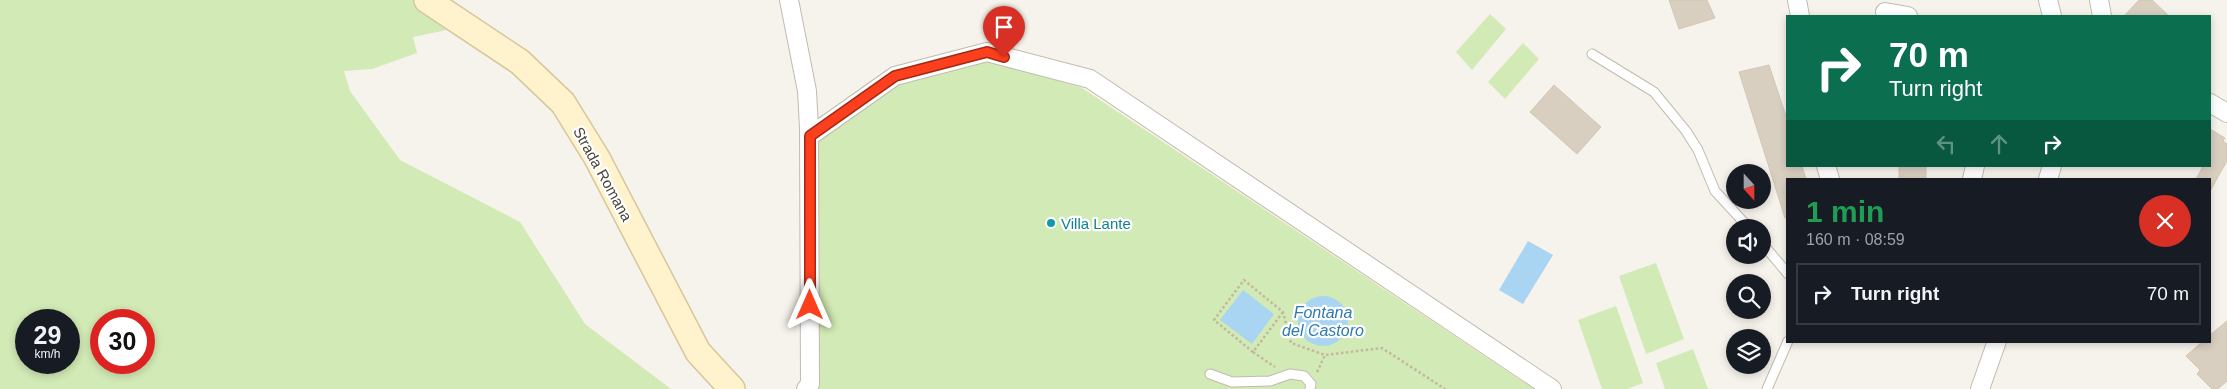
<!DOCTYPE html>
<meta charset="utf-8">
<style>
body{margin:0;font-family:Helvetica,sans-serif;background:#242831;color:#f1f3f6;height:100vh;display:flex;flex-direction:column;font-size:19px;white-space:nowrap}
*{box-sizing:border-box;margin:0}
p{font-size:16px;color:#9ea1a6}
.icon{flex:none;width:28px;height:28px;fill:none;stroke:currentColor;stroke-width:2;stroke-linecap:round;stroke-linejoin:round}
.map{position:relative;flex:1;overflow:hidden}
.drawer{position:absolute;left:1786px;top:178px;width:425px;height:165px;display:flex;flex-direction:column;background:#171b24;border-radius:0px;box-shadow:0 2px 8px #0003}
.drawer>*{flex:none}
.top-card{position:absolute;left:1786px;top:15px;width:425px;height:152px;border-radius:0px;box-shadow:0 2px 8px #0003;background:#0b6e4f;color:#fff;overflow:hidden}
.needle{width:32px;rotate:159deg}
.tools{position:absolute;left:1726px;top:164px;display:grid;gap:10px}
.tools a{display:grid;place-items:center;width:45px;height:45px;border-radius:50%;background:#171b24;box-shadow:0 2px 8px #0003;font-size:25px}
.speed{position:absolute;left:15px;top:309px;display:flex;gap:10px;font-size:25px;font-weight:700;text-align:center}
.speed>*{display:grid;place-content:center;width:65px;height:65px;border-radius:50%;background:#171b24;box-shadow:0 2px 8px #0003;line-height:1}
.speed small{font-size:12px;font-weight:400}
.speed .limit{border:8px solid #d22;background:#fff;color:#111}
.pin{position:absolute;display:grid;place-items:center;width:42px;height:42px;color:#fff;margin:-51px -21px;border-radius:50% 50% 50% 0;rotate:-45deg;box-shadow:0 0 5px #0007}
.pin .icon{rotate:45deg}
.me{position:absolute;width:55px;margin:-28px;rotate:0deg;stroke-linejoin:round;filter:drop-shadow(0 0 4px #0008)}
.turn{display:flex;align-items:center;gap:18px;height:105px;padding:0 20px;font-size:22px}
.turn .icon{width:65px;height:65px;stroke-width:2.5}
.turn b{display:block;font-size:35px;line-height:42px}
.lanes{display:flex;align-items:center;height:48px;padding:0 20px;background:#0003;justify-content:center;gap:25px;direction:ltr}
.lanes .off{opacity:.35}
.round{display:grid;place-items:center;flex:none;width:52px;height:52px;border-radius:26px;background:#242831}
.summary{display:flex;align-items:center;justify-content:space-between;height:85px;padding:0 20px}
h1{font-size:30px;font-weight:600;line-height:38px;color:#1e9e55}
ul{padding:0;list-style:none}
li{display:flex;align-items:center;gap:15px;height:62px;margin:0 10px 8px;padding:0 10px;border:2px solid #363941;border-radius:0px}
li div{flex:1}
li b{display:block;font-size:19px}
li em{font-style:normal}
.map>svg:first-child{display:block}
.green{fill:#d2eab5;fill-rule:evenodd}
.water{fill:#a9d4f2}
.building{fill:#d8cfc1;stroke:#d3c7b4}
.lines{fill:none;stroke-linecap:round;stroke-linejoin:round}
.lane-casing{stroke:#c2bbae;stroke-width:11}
.street-casing{stroke:#c2bbae;stroke-width:20}
.secondary-casing{stroke:#d6c79b;stroke-width:28}
.path{stroke:#c4b79f;stroke-width:2.5;stroke-dasharray:2.5 2.5;stroke-linecap:butt}
.lane{stroke:#fff;stroke-width:9}
.street{stroke:#fff;stroke-width:18}
.secondary{stroke:#fff3cd;stroke-width:25}
.route-casing{stroke:#a42913;stroke-width:12}
.route{stroke:#fc3f1d;stroke-width:9}
.culture-dot{fill:#0f9aa8;stroke:#fff;stroke-width:2}
.labels{text-anchor:middle;dominant-baseline:central;stroke-width:4.5;stroke-linejoin:round;paint-order:stroke}
.street-label{font-size:15px;fill:#4b4439;stroke:#fff}
.culture-label{font-size:15px;fill:#0d838f;stroke:#fff;text-anchor:start}
.water-label{font-size:16px;font-style:italic;fill:#2e7ab2;stroke:#fff}
</style>
<div class="map">
<svg width="2227" height="389" viewBox="0 0 2227 389">
<rect width="100%" height="100%" fill="#f6f3ec"/>
<!-- green -->
<path class="green" d="M0 0H414L456 28 413 37 417 53 372 69 344 71 350 91 400 160 520 222 585 324 671 389H0ZM26 320H69V362H26ZM101 320H144V362H101Z
M1490 14 1506 29 1472 70 1456 52Z
M1523 43 1539 59 1505 99 1488 82Z
M986 59 1082 88 1534 389H814L816 142 898 80Z
M1656 263 1684 339 1646 354 1619 276Z
M1616 306 1643 383 1627 389H1602L1578 320Z
M1693 349 1708 389H1665L1656 363Z"/>
<!-- water -->
<path class="water" d="M1528 241 1553 255 1523 304 1499 290Z
M1243 290 1274 314 1252 344 1220 320Z
M1298 321a25 25 0 1 1 50 0a25 25 0 1 1-50 0Z"/>
<!-- building -->
<path class="building" d="M1669 0H1707L1715 18 1679 29Z
M2139 0H2152L2169 16H2124Z
M1769 65 1788 122V166H1802L1806 179H1788V218H1785L1739 72Z
M1554 85 1601 127 1577 154 1530 112Z
M2210 129 2225 138 2223 141 2227 144V161L2210 191V179H2196L2203 166H2210Z
M1899 166H1926V179H1899Z
M2227 321V381L2218 389H2212L2197 374 2200 370 2186 356 2203 341H2210V335Z"/>
<g class="lines">
<defs>
<path id="lane" d="M1592 54 1654 92 1686 131 1698 150 1715 191 1749 228
M1762 243 1788 274
M1210 374 1232 382 1270 381 1290 374 1304 376 1311 384 1310 389
M1767 389 1788 341"/>
<path id="street" d="M789 0 807 91 809 128 810 384 806 389
M1797 0 1800 16
M2048 0 2052 16
M2099 0 2102 16
M1885 12 1908 16
M2210 103 2227 113
M810 136 895 76 987 52 1090 79 1552 389
M1826 166 1830 179
M1972 179 1975 166
M2048 179 2052 166
M1980 389 1997 341"/>
<path id="secondary" d="M427 0 520 62 563 103 597 158 698 352 732 389"/>
</defs>
<!-- lane casing -->
<use href="#lane" class="lane-casing"/>
<!-- street casing -->
<use href="#street" class="street-casing"/>
<!-- secondary casing -->
<use href="#secondary" class="secondary-casing"/>
<!-- path -->
<path class="path" d="M1283 312 1253 352 1214 320 1244 280 1283 312 1291 343 1325 355 1382 348 1445 389
M1253 352 1275 367
M1317 372 1325 355"/>
<!-- lane -->
<use href="#lane" class="lane"/>
<!-- street -->
<use href="#street" class="street"/>
<!-- secondary -->
<use href="#secondary" class="secondary"/>
</g>
<g class="lines">
<defs>
<path id="route" d="M810 305V136L895 76 987 52 1004 57"/>
</defs>
<!-- route casing -->
<use href="#route" class="route-casing"/>
<!-- route -->
<use href="#route" class="route"/>
</g>
<!-- markers -->
<circle class="culture-dot" cx="1051" cy="223" r="5"/>
<g class="labels">
<!-- street labels -->
<g class="street-label">
<text transform="translate(603 174) rotate(61)">Strada Romana</text>
</g>
<!-- culture labels -->
<g class="culture-label">
<text x="1061" y="223">Villa Lante</text>
</g>
<!-- water labels -->
<g class="water-label">
<text x="1323" y="312">Fontana<tspan x="1323" dy="18">del Castoro</tspan></text>
</g>
</g>
</svg>
<div class="tools">
<a><svg class="needle" viewBox="-14 -14 28 28"><path d="M0-13l5 13h-10z" fill="#e53935"/><path d="M0 13l5-13h-10z" fill="#9ea1a6"/></svg></a>
<a><svg class="icon" aria-label="sound" viewBox="0 0 24 24"><path d="M4 9h4l5-4v14l-5-4H4zM17 9q2 3 0 6"/></svg></a>
<a><svg class="icon" aria-label="search" viewBox="0 0 24 24"><circle cx="10" cy="10" r="6"/><path d="M15 15l6 6"/></svg></a>
<a><svg class="icon" aria-label="layers" viewBox="0 0 24 24"><path d="M12 4l9 5-9 5-9-5zM3 14l9 5 9-5"/></svg></a>
</div>
<div class="speed"><div>29<small>km/h</small></div><div class="limit">30</div></div>
<div class="pin" style="left:1004px;top:57px;background:#d93025"><svg class="icon" aria-label="arrive" viewBox="0 0 24 24"><path d="M6 21V4h12l-3 4 3 4H6"/></svg></div>
<svg class="me" style="left:810px;top:305px" viewBox="-20 -20 40 40"><path d="M0-17L14 15 0 8-14 15z" fill="#fc3f1d" stroke="#fff" stroke-width="4"/></svg>
<div class="top-card">
<div class="turn"><svg class="icon" aria-label="right" viewBox="0 0 24 24"><path d="M7 20v-9h11M14 6l5 5-5 5"/></svg><div><b>70 m</b>Turn right</div></div>
<div class="lanes"><svg class="icon off" aria-label="left" viewBox="0 0 24 24"><path d="M17 20v-9H6M10 6l-5 5 5 5"/></svg><svg class="icon off" aria-label="ahead" viewBox="0 0 24 24"><path d="M12 20V5M6 11l6-6 6 6"/></svg><svg class="icon" aria-label="right" viewBox="0 0 24 24"><path d="M7 20v-9h11M14 6l5 5-5 5"/></svg></div>
</div>
<section class="drawer">
<div class="summary"><div><h1>1 min</h1><p>160 m · 08:59</p></div><a class="round" style="background:#d93025;color:#fff"><svg class="icon" aria-label="close" viewBox="0 0 24 24"><path d="M6 6l12 12M18 6L6 18"/></svg></a></div>
<ul>
<li><svg class="icon" aria-label="right" viewBox="0 0 24 24"><path d="M7 20v-9h11M14 6l5 5-5 5"/></svg><div><b>Turn right</b></div><em>70 m</em></li>
</ul>
</section>
</div>
